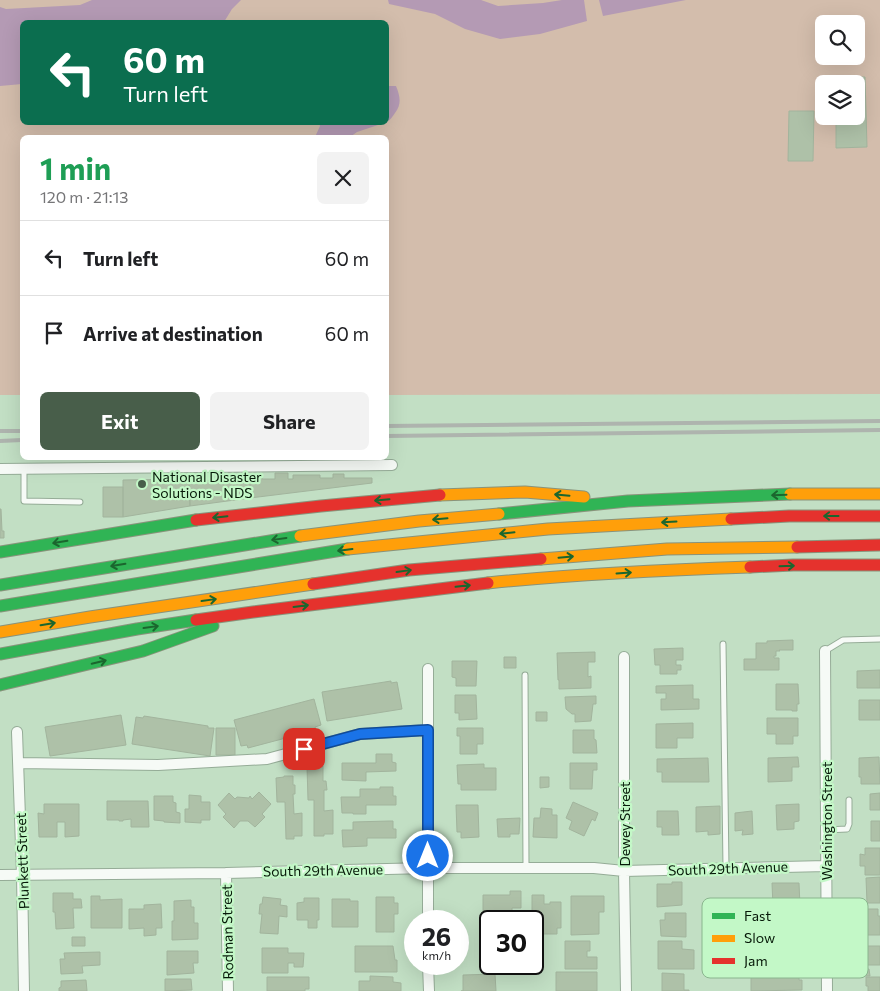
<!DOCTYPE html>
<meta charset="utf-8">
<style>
body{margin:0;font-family:Commissioner,sans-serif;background:#f2f2f2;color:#202124;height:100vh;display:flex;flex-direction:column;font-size:19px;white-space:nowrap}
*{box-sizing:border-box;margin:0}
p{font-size:16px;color:#757577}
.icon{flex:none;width:28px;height:28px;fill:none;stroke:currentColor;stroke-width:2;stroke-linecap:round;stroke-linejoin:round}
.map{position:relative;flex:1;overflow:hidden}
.sheet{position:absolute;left:20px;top:135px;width:369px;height:325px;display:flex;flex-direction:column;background:#fff;border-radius:8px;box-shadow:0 5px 20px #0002}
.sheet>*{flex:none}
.banner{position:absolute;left:20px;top:20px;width:369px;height:105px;border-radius:8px;box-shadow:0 5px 20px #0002;background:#0b6e4f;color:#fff;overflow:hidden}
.tools{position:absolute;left:815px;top:15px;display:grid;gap:10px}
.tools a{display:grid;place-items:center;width:50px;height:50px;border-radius:8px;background:#fff;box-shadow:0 5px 20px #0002;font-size:25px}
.speed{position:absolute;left:404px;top:910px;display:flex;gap:10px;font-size:25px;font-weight:700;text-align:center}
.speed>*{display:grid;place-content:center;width:65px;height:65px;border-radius:50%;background:#fff;box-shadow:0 5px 20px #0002;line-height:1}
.speed small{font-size:12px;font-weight:400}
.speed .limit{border:2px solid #111;border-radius:8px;background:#fff;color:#111}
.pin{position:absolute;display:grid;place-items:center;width:42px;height:42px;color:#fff;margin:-21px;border-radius:10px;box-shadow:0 2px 8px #0006}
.me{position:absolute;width:55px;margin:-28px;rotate:0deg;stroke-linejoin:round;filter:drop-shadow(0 0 4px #0008)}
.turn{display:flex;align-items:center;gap:18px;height:105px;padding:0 20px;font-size:22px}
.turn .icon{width:65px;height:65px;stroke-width:2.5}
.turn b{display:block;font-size:35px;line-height:42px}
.round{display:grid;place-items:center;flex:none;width:52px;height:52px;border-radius:8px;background:#f2f2f2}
.headline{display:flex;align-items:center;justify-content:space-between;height:85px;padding:0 20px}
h1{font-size:30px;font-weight:700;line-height:38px;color:#1e9e55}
.button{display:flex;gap:10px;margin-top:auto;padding:10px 20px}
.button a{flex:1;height:58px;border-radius:8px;background:#485e4a;color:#fff;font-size:20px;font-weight:700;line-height:58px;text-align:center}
.button a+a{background:#f2f2f2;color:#202124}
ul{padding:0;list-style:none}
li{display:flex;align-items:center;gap:15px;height:75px;padding:0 20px;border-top:1px solid #e0e0e0}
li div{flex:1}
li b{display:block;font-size:19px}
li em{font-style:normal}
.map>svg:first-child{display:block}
.green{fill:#d3bdac;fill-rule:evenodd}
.water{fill:#b49ab4}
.building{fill:#aec1a8;stroke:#a2b49d}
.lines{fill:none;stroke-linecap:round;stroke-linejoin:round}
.lane-casing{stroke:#95ac97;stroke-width:7}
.street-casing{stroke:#95ac97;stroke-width:12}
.fast-casing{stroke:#89937b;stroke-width:13}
.slow-casing{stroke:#89937b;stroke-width:13}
.jam-casing{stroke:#89937b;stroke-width:13}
.lane{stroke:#f6faf6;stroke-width:5}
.street{stroke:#f6faf6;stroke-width:10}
.fast{stroke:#30b455;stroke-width:11}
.slow{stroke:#ff9f0a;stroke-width:11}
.jam{stroke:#e5322d;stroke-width:11}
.rail{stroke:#aeb4ae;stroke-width:4}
.oneway{stroke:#1b662e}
.route-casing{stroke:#114b97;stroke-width:12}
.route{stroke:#1a73e8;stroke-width:9}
.poi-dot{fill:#485e4a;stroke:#c3f8c7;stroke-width:2}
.labels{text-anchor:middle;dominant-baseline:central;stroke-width:4.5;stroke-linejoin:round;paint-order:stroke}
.poi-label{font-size:14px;fill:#061908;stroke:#c3f8c7;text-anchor:start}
.street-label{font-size:14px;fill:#061908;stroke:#c3f8c7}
.key{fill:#c3f8c7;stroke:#8ab58e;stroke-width:1}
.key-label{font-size:14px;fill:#061908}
</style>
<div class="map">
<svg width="880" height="991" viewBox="0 0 880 991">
<rect width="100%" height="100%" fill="#c2dfc4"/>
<!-- green -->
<path class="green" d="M0 0H880V394L386 395V138H22V395H0ZM22 22H386V122H22ZM824 24H856V56H824ZM824 84H856V116H824Z"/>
<!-- water -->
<path class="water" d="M92 0H241L232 9 224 22H22V84L0 86V7L6 9 80 5Z
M388 0H481L498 6 543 3 562 0H584L587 21 540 34 500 39 465 29 435 14 389 4Z
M599 0H686L603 16Z
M386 86H396C400 96 402 104 395 113 392 117 391 120 386 122Z
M319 123V122L384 123 357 132 350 137H315L320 126Z"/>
<!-- building -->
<path class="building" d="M834 77H865L867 147 836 148V116H856V84H835Z
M789 111H814L813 161H788Z
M275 473H288V479H293V475H320V478H333V474H344V478H372V483L250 498V475H262V479H275Z
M189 479 190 506 123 517V480Z
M250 480V498L190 506 189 481Z
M103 487H123V517H103Z
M0 509H1L2 531H4V538H0Z
M793 640V650H779L780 651H776V656H774V658H779V670H744V659H756V643H767V641Z
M683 648V660H676V665H681V670H677V674H660V665H655L654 649Z
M595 652V662H588V677L591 676V688L559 689V680H558L557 653Z
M504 657H516V668H504Z
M452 661H477L476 686H456V678L452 677Z
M880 670V688H857V671Z
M391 681V683L397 682 402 709 327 721 322 692Z
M776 684H798L799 704H797V711H792V710H776Z
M693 685V699H699V709L661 710V699H666V693H656V686Z
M455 695H476L477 719 459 720V713H455Z
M596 696V704H593L591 721 575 722V714H572L566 709 565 697Z
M314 699 321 725 315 727 316 730 248 748 247 745 241 746 234 720Z
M859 700H880V720H859Z
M536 712H547V721H536Z
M121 715 126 745 50 756 45 727Z
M144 716 208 726V728H214L210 756 132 744 136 717 143 718Z
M767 718H798V736H793V744H776V734H767Z
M693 723V738H677V748H656V724Z
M216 728H235V755H216Z
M457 728H483V744H477V754H460V736H457Z
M573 730H594V739L596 740 597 753H573Z
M376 754H392V762L396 763V771L366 772V781L342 780V763H376Z
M798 757 799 767H792V781L768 782V758Z
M879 757 880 784H861V777H859V758Z
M708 758 709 782H662V772H657V759Z
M570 763H597V770H593L592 789H570Z
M484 764V768H496V790H461V784H458L457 765Z
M307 766H323V781H326L327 790H324V811L333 810V834H324V836H314V800H308Z
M284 776H293V785H295V794H293L294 814 302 813V836H294V839H286L285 802H277L276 778 284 777Z
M540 777H549V787L540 788Z
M380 787H393V796H396V805H366V814H353V813H342L341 797H360V789H380Z
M259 792 271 804 262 814 265 817 255 827 248 821H240L234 828 223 817 226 814 218 805 229 793 235 799 237 797 249 798 250 796 252 799Z
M880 793V810H870V794Z
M189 795 201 796V802H210V820H201V823L185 822V809H189Z
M154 796H173V802L176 803V812L180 813V823L164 822V821L154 820Z
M107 801H148L149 827H131V819L123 820V821H119V820H107Z
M573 802 598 813 595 821 592 819 584 836 569 829 572 821 566 818Z
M44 804H79V836L65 837V822H57V837H39L38 813 44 814Z
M799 804V821L794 822V829L777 830 776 805Z
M456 805H478L479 837 461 838V832H457Z
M720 806V834L708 835V831L696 832V807Z
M541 808 552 809V815H557V838L533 837 534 818H540Z
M657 811H678L679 835H662V827H657Z
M752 811 753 834 742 835 743 830 735 831V813Z
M520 818 519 834H510V837H498L497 819Z
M389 821H393V829H396V838H367V846L343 847 342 830H353V822Z
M871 821H880V841H871Z
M865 848H880V875H865V866H860V854L865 855Z
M880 877V903H867L866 878Z
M672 882H682V905L657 907V884H672Z
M772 883H799L800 906 773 907Z
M510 891H521V908H512V912L490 913V911H483V895H510Z
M53 893H73V899H81L82 908H73L74 928 56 929 55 912H53Z
M532 895H544V904H550V902H561V928H557V934H537V929H532Z
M91 896H100V900L122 899V928H91Z
M571 896H604V912H599V934L571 935Z
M263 897 281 899 280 905 287 906V917L279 916 278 934 260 933 262 914H259L260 904H262Z
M376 897H394V903H398V914H394V932H376Z
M304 898H319V920H317V928H308V920H297V903L304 902Z
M332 899H350V901H358V927H332Z
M191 900V907H194V923H198V939L172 940V921H174V901Z
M161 904 162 928H156V935L144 936V928L129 929V909H144V905Z
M859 909H878V916H880V935H863L862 916H859Z
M665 913H686V937L661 936 660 920H665Z
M72 937H85V946H72Z
M565 941H590V951H587V957H597V969H565Z
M658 941H682V949L694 950V969H658Z
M355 946H393L395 960H397V972H355Z
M484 946H490V963H484Z
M861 946H880V965H863Z
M262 948H288V953H304L303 967H294V963H288V973H262Z
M167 951H198V963H193L194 973 167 975Z
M100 952V965L82 966 83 973 61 974 60 959H65L64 953Z
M851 969H869L870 976H851Z
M556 972H597V991H556Z
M662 973 684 974V990H689V991H662Z
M799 973V980H802V990L751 991V974Z
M495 974 496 991H461H463V975Z
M370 976 393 977V982L401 983V991H359V981H370Z
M267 977H309V989H305V991H267Z
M866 977H880V991H868V986H866Z
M165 979H191L192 990 165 991Z
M86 980 87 991H59V988L61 987V981Z"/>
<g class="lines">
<defs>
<path id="lane" d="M24 469V501L80 502
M723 644 726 868
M825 651 843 640 880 639
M525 675 526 868
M826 830 847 829 849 824V800"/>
<path id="street" d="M0 469 392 465
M825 651 827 991
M624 657V871L626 991
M428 669V921
M17 732 22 875 24 991
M19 763 158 765 267 759 360 734 428 730
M226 873 228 991
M0 875 226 873 428 868H594L624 871 826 866
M428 964 429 991"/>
<path id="fast" d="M499 514 628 501 790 494
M0 552 196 520
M0 585 300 536
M0 606 348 549
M0 654 137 629 196 620
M0 685 143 651 213 626"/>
<path id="slow" d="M790 494H880
M440 495 525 492 584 497
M300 536 419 521 499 514
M348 549 548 529 731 519
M541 559 667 549 797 547
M488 583C575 574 662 570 750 567
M0 632 90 617 313 584"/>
<path id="jam" d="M731 519 789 516H880
M196 520 321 506 440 495
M797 547 880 545
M750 567 793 565H880
M313 584 409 570 541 559
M196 620 253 612 488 583"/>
</defs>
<!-- lane casing -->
<use href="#lane" class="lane-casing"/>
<!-- street casing -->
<use href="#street" class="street-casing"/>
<!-- fast casing -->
<use href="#fast" class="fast-casing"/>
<!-- slow casing -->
<use href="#slow" class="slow-casing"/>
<!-- jam casing -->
<use href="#jam" class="jam-casing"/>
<!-- lane -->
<use href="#lane" class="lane"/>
<!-- street -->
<use href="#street" class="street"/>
<!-- fast -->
<use href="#fast" class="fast"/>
<!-- slow -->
<use href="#slow" class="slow"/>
<!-- jam -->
<use href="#jam" class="jam"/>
<!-- rail -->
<path class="rail" d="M386 426 880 421
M0 431H22
M386 436 880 430
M0 441 22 440"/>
</g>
<!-- one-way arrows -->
<defs><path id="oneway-shaft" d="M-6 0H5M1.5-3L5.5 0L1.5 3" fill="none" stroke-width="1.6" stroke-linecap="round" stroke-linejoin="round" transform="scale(1.25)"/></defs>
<g class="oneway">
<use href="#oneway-shaft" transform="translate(562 495) rotate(-175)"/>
<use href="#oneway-shaft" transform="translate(779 495) rotate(178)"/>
<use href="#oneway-shaft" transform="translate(382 500) rotate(175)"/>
<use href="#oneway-shaft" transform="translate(831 516) rotate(-180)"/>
<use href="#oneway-shaft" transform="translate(220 517) rotate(174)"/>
<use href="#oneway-shaft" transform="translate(440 519) rotate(175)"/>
<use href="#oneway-shaft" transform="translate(669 522) rotate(177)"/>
<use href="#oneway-shaft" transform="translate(507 533) rotate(174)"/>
<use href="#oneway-shaft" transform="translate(279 539) rotate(172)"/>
<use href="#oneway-shaft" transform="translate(60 542) rotate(171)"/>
<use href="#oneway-shaft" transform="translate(345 550) rotate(173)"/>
<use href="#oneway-shaft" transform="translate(566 557) rotate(-5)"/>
<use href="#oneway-shaft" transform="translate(118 565) rotate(171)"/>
<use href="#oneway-shaft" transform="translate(787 566) rotate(-2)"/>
<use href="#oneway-shaft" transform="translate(404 571) rotate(-8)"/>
<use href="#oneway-shaft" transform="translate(624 573) rotate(-4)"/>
<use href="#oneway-shaft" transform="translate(463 586) rotate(-6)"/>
<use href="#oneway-shaft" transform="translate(209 600) rotate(-8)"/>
<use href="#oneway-shaft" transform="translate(301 606) rotate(-7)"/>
<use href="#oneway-shaft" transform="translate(48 624) rotate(-9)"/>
<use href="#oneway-shaft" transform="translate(151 627) rotate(-8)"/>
<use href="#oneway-shaft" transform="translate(99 662) rotate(-13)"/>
</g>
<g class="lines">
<defs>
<path id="route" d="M304 749 360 734 428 730V856"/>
</defs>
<!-- route casing -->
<use href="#route" class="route-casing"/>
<!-- route -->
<use href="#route" class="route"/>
</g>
<!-- markers -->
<circle class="poi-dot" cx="142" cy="484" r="5"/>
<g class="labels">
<!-- poi labels -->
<g class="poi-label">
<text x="152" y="476">National Disaster<tspan x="152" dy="16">Solutions - NDS</tspan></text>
</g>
<!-- street labels -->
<g class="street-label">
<text transform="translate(826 821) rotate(-90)">Washington Street</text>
<text transform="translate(624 824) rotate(-90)">Dewey Street</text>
<text transform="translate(22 861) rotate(-92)">Plunkett Street</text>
<text transform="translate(728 868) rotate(-2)">South 29th Avenue</text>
<text transform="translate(323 870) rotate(-1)">South 29th Avenue</text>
<text transform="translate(227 932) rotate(-91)">Rodman Street</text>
</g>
</g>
<!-- legend -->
<rect x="702" y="898" width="166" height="80" rx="8" class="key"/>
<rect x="712" y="913" width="23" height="6" fill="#30b455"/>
<rect x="712" y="935" width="23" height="7" fill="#ff9f0a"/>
<rect x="712" y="958" width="23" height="6" fill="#e5322d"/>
<g class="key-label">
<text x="744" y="921">Fast</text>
<text x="744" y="943">Slow</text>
<text x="744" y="966">Jam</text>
</g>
</svg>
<div class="tools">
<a><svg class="icon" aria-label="search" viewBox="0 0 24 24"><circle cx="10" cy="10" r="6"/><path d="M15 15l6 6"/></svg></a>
<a><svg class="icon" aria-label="layers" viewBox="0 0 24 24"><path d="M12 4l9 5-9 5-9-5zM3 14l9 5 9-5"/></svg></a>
</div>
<div class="speed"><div>26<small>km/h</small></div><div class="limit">30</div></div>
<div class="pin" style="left:304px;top:749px;background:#d93025"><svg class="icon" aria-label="arrive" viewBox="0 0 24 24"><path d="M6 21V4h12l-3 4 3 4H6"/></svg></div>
<svg class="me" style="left:428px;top:856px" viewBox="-20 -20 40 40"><circle r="17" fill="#1a73e8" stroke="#fff" stroke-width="3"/><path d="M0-11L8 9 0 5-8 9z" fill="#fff"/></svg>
<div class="banner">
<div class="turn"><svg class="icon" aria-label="left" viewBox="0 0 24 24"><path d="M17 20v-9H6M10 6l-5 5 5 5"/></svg><div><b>60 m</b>Turn left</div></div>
</div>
<section class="sheet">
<div class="headline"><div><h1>1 min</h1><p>120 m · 21:13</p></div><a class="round"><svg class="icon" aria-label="close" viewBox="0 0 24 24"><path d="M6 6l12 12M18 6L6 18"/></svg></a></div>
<ul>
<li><svg class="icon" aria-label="left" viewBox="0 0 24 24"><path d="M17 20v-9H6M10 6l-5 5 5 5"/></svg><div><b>Turn left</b></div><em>60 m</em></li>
<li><svg class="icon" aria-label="arrive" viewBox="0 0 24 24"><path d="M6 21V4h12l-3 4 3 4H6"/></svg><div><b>Arrive at destination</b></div><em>60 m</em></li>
</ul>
<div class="button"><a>Exit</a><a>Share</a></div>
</section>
</div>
